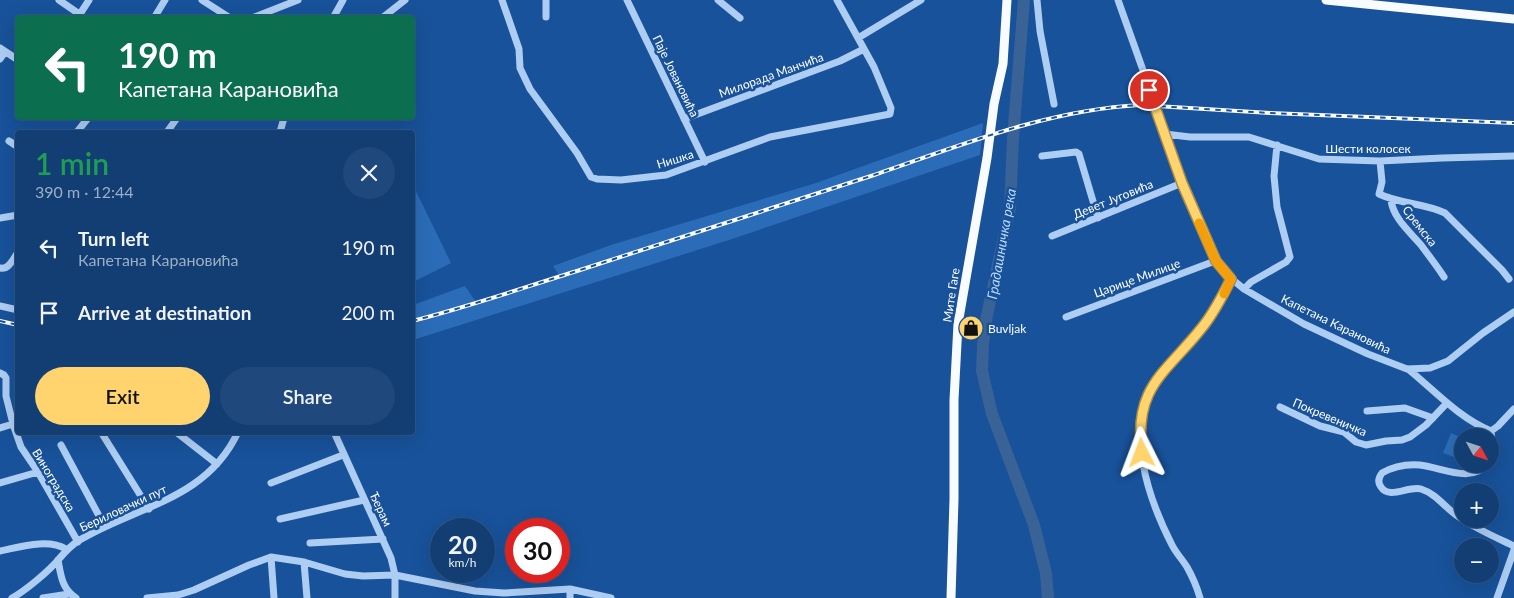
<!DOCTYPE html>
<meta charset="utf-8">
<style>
body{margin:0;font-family:Lato,sans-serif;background:#1f497c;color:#f1f3f6;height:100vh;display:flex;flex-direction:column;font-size:19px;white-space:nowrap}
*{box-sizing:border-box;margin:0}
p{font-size:16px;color:#9caec5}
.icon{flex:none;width:28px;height:28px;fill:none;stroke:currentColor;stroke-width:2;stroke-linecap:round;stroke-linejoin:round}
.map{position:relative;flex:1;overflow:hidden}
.sheet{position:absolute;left:15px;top:130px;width:400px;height:305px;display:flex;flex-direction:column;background:#123e74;border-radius:5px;box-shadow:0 5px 20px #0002,0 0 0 1px #315786}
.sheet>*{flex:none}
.banner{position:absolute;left:15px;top:15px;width:400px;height:105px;border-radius:5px;box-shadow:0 5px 20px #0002,0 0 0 1px #315786;background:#0b6e4f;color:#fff;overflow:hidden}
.needle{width:32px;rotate:130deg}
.fabs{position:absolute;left:1454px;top:428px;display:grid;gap:10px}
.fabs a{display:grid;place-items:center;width:45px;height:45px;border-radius:50%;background:#123e74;box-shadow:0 5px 20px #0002,0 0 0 1px #315786;font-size:25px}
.speed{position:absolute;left:430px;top:518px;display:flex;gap:10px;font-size:25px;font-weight:700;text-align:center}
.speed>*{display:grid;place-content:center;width:65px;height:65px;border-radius:50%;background:#123e74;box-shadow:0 5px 20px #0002,0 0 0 1px #315786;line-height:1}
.speed small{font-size:12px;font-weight:400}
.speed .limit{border:8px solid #d22;background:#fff;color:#111}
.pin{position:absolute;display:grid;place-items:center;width:42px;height:42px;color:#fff;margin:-21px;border:2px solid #fff;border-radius:50%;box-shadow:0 1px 5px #0007}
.me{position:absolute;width:55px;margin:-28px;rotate:357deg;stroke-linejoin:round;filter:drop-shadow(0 0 4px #0008)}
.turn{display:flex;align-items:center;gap:18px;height:105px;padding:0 20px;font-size:22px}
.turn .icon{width:65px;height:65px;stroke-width:2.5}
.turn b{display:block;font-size:35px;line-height:42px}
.round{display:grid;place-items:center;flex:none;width:52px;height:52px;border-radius:26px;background:#1f497c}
.head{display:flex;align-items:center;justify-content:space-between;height:85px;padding:0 20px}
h1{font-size:30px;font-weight:600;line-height:38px;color:#1e9e55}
.primary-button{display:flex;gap:10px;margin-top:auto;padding:10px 20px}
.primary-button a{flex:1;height:58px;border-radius:30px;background:#ffd46e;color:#111;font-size:20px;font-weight:600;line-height:58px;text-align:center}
.primary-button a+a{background:#1f497c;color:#f1f3f6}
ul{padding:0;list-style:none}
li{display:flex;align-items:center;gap:15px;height:65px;padding:0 20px}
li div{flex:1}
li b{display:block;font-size:19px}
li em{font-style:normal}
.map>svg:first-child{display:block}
.green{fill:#2b6cb8}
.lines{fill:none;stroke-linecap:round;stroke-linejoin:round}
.river{stroke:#396297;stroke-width:12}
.minor{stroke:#adcdf2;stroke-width:7}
.major{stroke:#f8fbff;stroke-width:9}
.rail-casing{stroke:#fff;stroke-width:4}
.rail{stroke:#18529a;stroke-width:2;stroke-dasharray:5.5;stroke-linecap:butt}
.route-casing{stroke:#a68a48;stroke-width:12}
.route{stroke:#ffd46e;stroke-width:9}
.slow{stroke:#f59e0b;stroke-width:9}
.labels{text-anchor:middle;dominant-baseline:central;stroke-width:5;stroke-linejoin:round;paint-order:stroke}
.street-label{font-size:12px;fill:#fff;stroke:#18529a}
.poi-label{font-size:12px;fill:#fff;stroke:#18529a;text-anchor:start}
.water-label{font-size:14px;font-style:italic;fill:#bad7f8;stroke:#18529a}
</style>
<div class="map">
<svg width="1514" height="598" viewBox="0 0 1514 598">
<rect width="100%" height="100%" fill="#18529a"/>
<!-- green -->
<path class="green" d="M983 123 980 155 729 240 413 340V305L465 286 476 302 559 275 553 266 611 245 816 183Z
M413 185 451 263 413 282H412Z
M1451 433 1462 438V460L1443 453Z"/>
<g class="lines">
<!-- river -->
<path class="river" d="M1024 0 1013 138 1010 209 986 320 983 345 982 371 992 414 1034 525 1046 573 1048 598"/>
<!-- minor -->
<path class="minor" d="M59 0 85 18
M202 0 230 18
M502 0 519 49 520 68 530 89 577 153 591 177 597 179 621 180 666 175 770 137 890 114 891 108 874 67 837 0
M627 0 705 162
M718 0 740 18
M1037 0 1040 31 1054 104
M1118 0 1144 73 1154 106 1165 134 1182 183 1215 261 1222 271 1244 289 1304 324 1368 354 1407 369 1430 368 1448 361 1483 333 1514 312
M80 14 89 0
M546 17V0
M154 18 165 0
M252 18 298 0
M333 18 343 0
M382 18 405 0
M858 38 921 0
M0 48 18 60
M0 59 5 52
M684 119 840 61 864 49
M77 132 88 118
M167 132 177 118
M280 132 284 118
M1165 134 1190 137H1249L1319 159 1380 161 1442 158 1514 156
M9 141 18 147
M1042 156 1076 152 1079 154 1098 218
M1380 161 1382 182 1379 194C1400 204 1424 203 1445 213L1502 270 1509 279
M1391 200C1393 218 1410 232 1421 245 1429 256 1437 266 1444 277
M0 218 18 215
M1052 236 1182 183
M0 268C9 270 13 259 18 252
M1244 289 1251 282 1286 262 1290 257 1277 207 1274 176 1277 145
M0 306 18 310
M1066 317 1215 261
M1408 369C1434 390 1459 418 1491 431L1498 426 1514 409
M0 373 4 375 6 378V396L13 424 21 447 38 472 78 542
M1280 407 1320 426 1344 432 1356 442 1366 445 1386 441 1402 440 1410 437 1426 425 1447 403
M1367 411 1405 408 1433 418
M0 428 13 424
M101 432 149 509
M176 432 217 464
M334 432 391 558 395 575V598
M61 445 105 527
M1490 453 1492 441 1491 431
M1487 464C1472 484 1440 467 1420 465 1407 464 1394 466 1382 473 1379 477 1377 482 1381 487 1389 500 1410 485 1421 489 1437 494 1446 509 1459 517 1476 529 1495 537 1514 546
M0 483 38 472
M271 483 343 455
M280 519 364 500
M310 543 383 539
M0 551C20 547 48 538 66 549
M271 557 274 598
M58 560C61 576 62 589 76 598
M304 562 307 598
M570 589V598
M12 598C25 591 49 571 59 559 65 552 69 547 78 541 135 506 206 501 238 432
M43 598 69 594
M147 598 178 595 194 590 249 565 271 557 304 562 345 574 363 576 395 575 475 591 504 593 570 589 611 598
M1200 598C1197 587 1192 576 1187 567 1182 559 1176 553 1172 545 1148 498 1125 431 1154 382 1167 361 1189 345 1205 325 1215 311 1223 295 1231 279
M1497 598 1514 550"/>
<!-- major -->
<path class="major" d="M1326 0 1514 19
M951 598 954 499V400L958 324 987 158 994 104 1003 64 1007 0"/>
<defs>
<path id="rail" d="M0 321 18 325
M412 321C468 307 522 288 577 271 675 239 773 208 871 176 959 146 1046 110 1140 105L1270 113 1514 123"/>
</defs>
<!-- rail casing -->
<use href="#rail" class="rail-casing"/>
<!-- rail -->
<use href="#rail" class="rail"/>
</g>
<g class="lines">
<defs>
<path id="route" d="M1142 453C1133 385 1168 372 1204 325 1215 311 1223 295 1231 279L1216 261 1182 183 1149 90"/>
</defs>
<!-- route casing -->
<use href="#route" class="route-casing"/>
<!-- route -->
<use href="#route" class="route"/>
<!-- slow -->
<path class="slow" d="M1199 223 1216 261 1231 279 1224 294"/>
</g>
<!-- icons -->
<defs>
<symbol id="shop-disc" viewBox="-11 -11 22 22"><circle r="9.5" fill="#ffd46e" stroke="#18529a"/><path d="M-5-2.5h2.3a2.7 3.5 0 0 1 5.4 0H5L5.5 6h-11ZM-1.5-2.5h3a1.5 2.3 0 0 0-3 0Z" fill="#111"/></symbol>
</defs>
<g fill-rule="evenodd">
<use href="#shop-disc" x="957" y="314" width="28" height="28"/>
</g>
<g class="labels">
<!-- street labels -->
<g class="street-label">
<text transform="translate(771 75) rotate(-20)">Милорада Манчића</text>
<text transform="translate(676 76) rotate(64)">Паје Јовановића</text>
<text x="1368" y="148">Шести колосек</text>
<text transform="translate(675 159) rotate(-17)">Нишка</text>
<text transform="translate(1113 199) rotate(-22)">Девет Југовића</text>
<text transform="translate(1420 226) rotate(52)">Сремска</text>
<text transform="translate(1137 278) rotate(-20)">Царице Милице</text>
<text transform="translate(951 295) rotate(-81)">Мите Гаге</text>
<text transform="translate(1336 324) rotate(26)">Капетана Карановића</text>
<text transform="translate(1330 417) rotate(23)">Покревеничка</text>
<text transform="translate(54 480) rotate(59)">Виноградска</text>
<text transform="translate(123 508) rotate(-25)">Бериловачки пут</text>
<text transform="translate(381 509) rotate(65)">Ђерам</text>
</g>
<!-- poi labels -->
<g class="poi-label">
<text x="988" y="328">Buvljak</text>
</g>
<!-- water labels -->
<g class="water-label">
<text transform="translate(1001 244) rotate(-80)">Градашничка река</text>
</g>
</g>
</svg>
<div class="fabs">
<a><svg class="needle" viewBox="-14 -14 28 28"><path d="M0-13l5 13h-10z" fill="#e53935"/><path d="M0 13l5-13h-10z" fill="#9caec5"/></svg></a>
<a>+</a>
<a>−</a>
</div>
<div class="speed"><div>20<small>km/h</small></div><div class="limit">30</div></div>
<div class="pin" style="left:1149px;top:90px;background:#d93025"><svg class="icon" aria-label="arrive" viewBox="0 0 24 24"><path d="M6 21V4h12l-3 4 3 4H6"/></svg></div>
<svg class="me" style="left:1142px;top:453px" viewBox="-20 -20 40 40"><path d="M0-17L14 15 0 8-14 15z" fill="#ffd46e" stroke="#fff" stroke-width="4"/></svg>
<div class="banner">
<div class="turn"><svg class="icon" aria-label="left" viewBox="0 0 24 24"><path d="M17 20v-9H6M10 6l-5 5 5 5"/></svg><div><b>190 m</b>Капетана Карановића</div></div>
</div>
<section class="sheet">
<div class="head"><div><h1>1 min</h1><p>390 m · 12:44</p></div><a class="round"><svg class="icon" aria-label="close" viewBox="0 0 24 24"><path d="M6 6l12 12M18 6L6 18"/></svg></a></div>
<ul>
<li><svg class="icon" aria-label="left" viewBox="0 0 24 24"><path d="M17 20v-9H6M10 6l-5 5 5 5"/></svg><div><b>Turn left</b><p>Капетана Карановића</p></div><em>190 m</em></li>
<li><svg class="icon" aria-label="arrive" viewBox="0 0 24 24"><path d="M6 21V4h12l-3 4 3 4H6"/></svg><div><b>Arrive at destination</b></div><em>200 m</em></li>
</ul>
<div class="primary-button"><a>Exit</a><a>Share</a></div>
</section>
</div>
